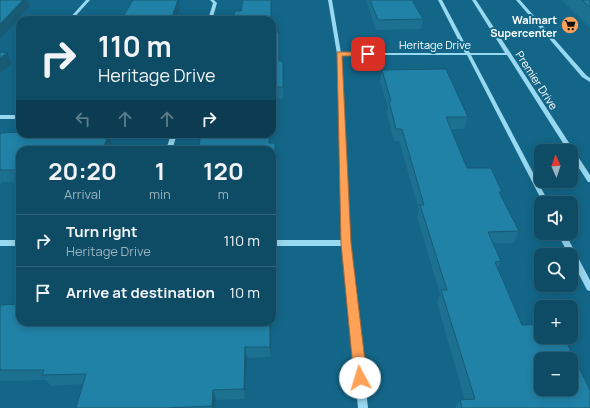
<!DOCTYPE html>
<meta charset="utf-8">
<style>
body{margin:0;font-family:Manrope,sans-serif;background:#17536c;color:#f1f3f6;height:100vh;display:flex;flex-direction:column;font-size:15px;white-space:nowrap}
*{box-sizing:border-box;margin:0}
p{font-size:13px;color:#9bb4bf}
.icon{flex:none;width:22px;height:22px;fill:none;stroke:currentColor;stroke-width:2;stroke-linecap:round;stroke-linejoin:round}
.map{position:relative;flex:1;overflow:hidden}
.panel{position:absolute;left:16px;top:146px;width:260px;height:180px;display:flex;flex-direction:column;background:#0e4c66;border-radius:12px;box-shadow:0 2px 10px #0003,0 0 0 1px #2e637a}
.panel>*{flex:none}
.top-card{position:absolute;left:16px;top:16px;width:260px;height:122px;border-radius:12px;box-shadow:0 2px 10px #0003,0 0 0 1px #2e637a;background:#0e4c66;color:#f1f3f6;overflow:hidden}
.needle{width:26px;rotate:358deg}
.tools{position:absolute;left:534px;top:144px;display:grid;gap:8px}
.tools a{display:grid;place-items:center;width:44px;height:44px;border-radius:8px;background:#0e4c66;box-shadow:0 2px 10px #0003,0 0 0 1px #2e637a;font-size:20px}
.pin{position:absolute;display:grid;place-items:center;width:34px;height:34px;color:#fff;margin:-17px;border-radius:8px;box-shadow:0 2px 6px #0006}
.me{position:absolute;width:44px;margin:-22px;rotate:354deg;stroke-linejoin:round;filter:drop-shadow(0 0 3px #0008)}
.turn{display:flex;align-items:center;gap:14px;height:84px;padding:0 16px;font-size:18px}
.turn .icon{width:52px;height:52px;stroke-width:2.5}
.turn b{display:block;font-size:28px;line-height:34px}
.lanes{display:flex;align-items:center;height:38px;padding:0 16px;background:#0003;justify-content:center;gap:20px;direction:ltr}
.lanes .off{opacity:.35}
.eta{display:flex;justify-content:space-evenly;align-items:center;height:68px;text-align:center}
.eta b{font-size:24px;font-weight:700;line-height:28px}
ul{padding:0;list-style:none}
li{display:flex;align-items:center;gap:12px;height:52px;padding:0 16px;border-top:1px solid #2e637a}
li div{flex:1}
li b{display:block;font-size:15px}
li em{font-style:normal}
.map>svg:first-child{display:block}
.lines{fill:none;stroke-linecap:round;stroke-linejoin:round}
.minor{fill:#98d8f0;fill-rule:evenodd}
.wall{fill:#1c7090}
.shaded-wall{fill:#175b75}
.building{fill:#2182a7;stroke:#175b75;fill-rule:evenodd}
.route{fill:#ffa157;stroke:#a66939}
.labels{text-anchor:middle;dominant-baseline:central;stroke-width:4;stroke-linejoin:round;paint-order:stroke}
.far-poi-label{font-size:11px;font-weight:bold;fill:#fff;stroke:#136688;text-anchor:end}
.far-street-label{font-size:11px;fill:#fff;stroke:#136688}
</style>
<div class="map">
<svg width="590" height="408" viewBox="0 0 590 408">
<rect width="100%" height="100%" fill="#136688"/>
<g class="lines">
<!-- minor -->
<path class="minor" d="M86 0H90L72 20H68Z
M210 0H214L217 3 212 20H208L213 3Z
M328 0H332L341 53H465L438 0H442L470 53H505L472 0H476L590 175V182H588L571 156V151H568L507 55H471L549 203H543L467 55H341L350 243 368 408H358L342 246H272V240H342L337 54Z
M516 0H520L586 75 590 78V82L582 77Z
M0 115H20V119H0Z
M171 134H177L172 150H166Z
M557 233H565L590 280V291L587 290 571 259V255H569Z
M0 240H20V246H0Z"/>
</g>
<!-- wall -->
<path class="wall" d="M366 0H412L423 19 421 29 376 30Z
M562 0H590V28Z
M272 32 279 61H283V99H272Z
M382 70 468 117 464 129H451L467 168 502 192 501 195 519 231 513 243H493L501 261 498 267 522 325 590 408H455L460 400H465L437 302 440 294 417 217 419 210 399 141H394L387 113 388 108 380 81Z
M0 133 20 134H109L113 145 20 150V182H2L0 185Z
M269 143 275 155 276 197H272V150Z
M0 305 20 322H271V357L247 358 245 399 216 400 215 408H76L83 384 51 386 46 380 0 381Z"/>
<!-- shaded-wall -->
<path class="shaded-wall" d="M23 0H27L30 6 0 39V24Z
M178 0 180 9 176 20H171Z
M271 0H272L271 20Z
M7 53 12 64 0 73V58Z
M109 134 113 145 111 150H102Z
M270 322H271V357L270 347Z
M245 347 247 358 245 399 244 389Z
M213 390 216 400 215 408H212V406Z"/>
<!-- building -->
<path class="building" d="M0 0H23L0 24Z
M133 0H178L171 20H121Z
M243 0H271V20H233L235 11H241Z
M370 0H412L423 19 378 20Z
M582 0H590V7Z
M272 32H279V61H283V87H272Z
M0 52 7 53 0 58Z
M17 54 20 55V67Z
M446 69 468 117H446L467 168H491L502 192H499L519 231 488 232 501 261 495 262 522 325 541 324V337H564L590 390V408H462L460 400 475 399 441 290H447L420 205H424L402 129H396L389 101H391L382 70ZM541 359H571V389H541Z
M20 132V134H109L102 150H20V170H0V133Z
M201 134H269V143H275V185H272V150H198Z
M20 304V322H270V347H245L244 389 213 390 212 406 166 408H76L86 374 42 375 44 370H0V305Z"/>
<!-- route -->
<path class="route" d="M337 52H368L371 54 368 56H342L351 243 367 378 365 382 360 384 356 382 354 378 341 243Z"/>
<!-- icons -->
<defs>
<symbol id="supermarket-disc" viewBox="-11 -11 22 22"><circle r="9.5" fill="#ffa157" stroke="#136688"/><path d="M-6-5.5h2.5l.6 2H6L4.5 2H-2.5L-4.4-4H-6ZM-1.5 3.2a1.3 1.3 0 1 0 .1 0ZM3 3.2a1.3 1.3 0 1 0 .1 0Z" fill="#111"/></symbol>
</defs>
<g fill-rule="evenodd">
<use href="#supermarket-disc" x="560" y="15" width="20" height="20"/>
</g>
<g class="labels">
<!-- far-poi labels -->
<g class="far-poi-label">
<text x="557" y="19">Walmart<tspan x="557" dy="13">Supercenter</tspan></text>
</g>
<!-- far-street labels -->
<g class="far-street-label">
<text x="435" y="44">Heritage Drive</text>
<text transform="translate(537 80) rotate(57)">Premier Drive</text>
</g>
</g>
</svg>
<div class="tools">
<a><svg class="needle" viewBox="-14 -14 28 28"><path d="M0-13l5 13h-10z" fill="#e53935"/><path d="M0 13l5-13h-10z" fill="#9bb4bf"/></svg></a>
<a><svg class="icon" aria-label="sound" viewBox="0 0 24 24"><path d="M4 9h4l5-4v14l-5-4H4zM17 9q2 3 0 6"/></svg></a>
<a><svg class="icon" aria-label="search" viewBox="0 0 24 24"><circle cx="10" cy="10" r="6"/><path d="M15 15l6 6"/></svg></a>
<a>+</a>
<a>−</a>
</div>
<div class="pin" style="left:368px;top:54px;background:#d93025"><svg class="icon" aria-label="arrive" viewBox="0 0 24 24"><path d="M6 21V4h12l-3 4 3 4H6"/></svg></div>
<svg class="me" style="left:360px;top:378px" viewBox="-20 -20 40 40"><circle r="19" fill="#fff"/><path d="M0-13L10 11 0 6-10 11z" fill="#ffa157"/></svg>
<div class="top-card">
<div class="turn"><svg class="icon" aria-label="right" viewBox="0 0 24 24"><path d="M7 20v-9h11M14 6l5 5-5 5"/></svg><div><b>110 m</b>Heritage Drive</div></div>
<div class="lanes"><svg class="icon off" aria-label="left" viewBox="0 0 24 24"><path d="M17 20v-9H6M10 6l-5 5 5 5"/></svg><svg class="icon off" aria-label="ahead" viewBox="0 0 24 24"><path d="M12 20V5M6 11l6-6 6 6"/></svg><svg class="icon off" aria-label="ahead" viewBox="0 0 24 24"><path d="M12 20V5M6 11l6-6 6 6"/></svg><svg class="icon" aria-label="right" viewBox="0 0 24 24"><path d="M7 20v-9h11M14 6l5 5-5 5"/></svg></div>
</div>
<section class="panel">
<div class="eta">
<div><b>20:20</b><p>Arrival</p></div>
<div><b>1</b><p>min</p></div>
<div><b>120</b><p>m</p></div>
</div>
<ul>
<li><svg class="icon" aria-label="right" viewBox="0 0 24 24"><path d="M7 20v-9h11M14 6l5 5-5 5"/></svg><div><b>Turn right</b><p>Heritage Drive</p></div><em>110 m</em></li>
<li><svg class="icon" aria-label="arrive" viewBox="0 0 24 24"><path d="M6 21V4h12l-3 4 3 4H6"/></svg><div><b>Arrive at destination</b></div><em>10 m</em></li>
</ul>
</section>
</div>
